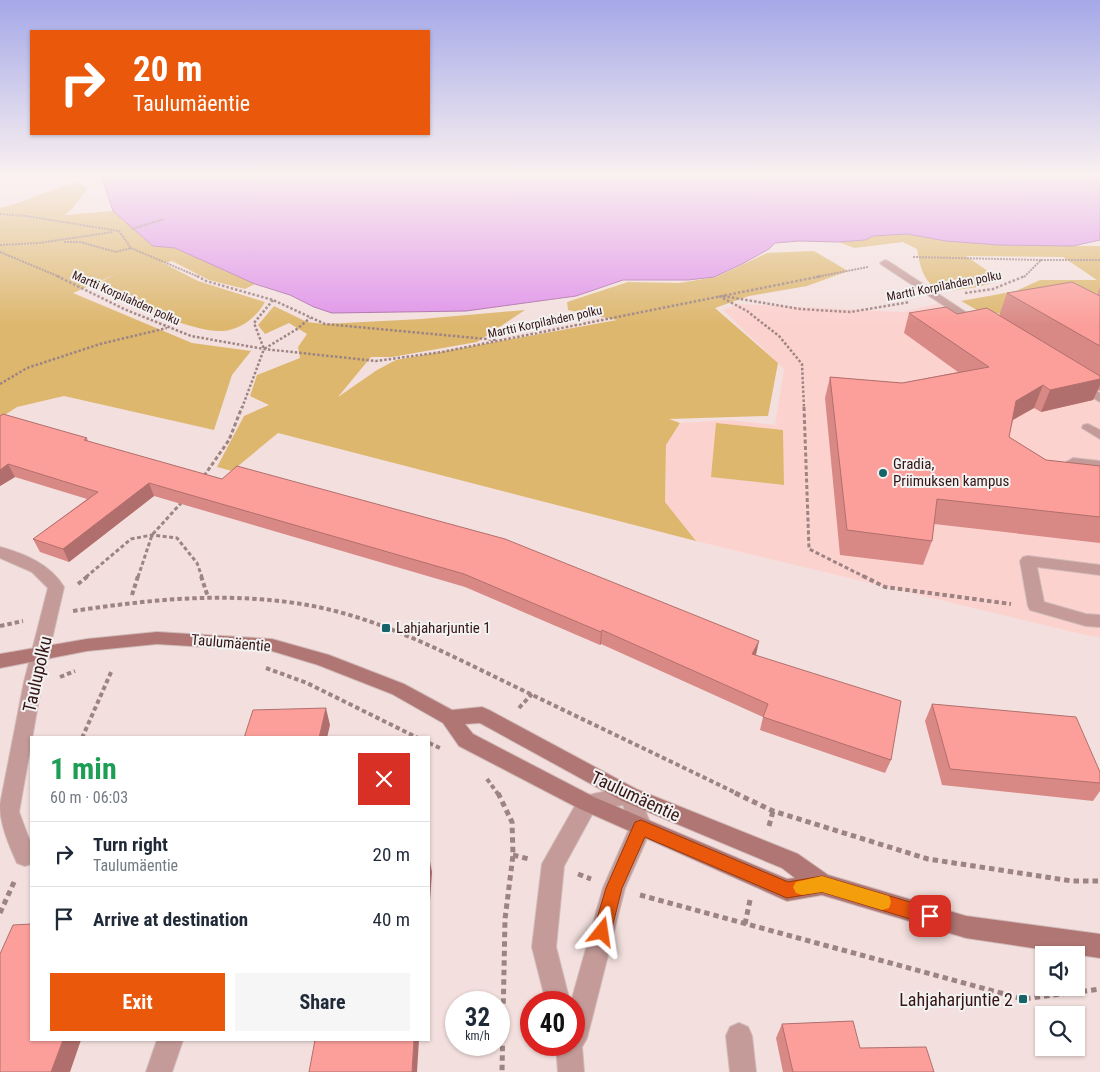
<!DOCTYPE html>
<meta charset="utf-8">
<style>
body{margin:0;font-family:"Roboto Condensed",sans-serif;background:#f6f6f7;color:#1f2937;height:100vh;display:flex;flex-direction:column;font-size:19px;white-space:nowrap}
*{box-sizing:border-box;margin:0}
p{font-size:16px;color:#747a83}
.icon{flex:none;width:28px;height:28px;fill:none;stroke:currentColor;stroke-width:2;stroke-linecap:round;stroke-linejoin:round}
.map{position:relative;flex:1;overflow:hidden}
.side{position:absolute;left:30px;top:736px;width:400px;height:305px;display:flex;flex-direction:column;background:#fff;border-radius:0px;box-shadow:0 1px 4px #0004}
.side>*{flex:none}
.banner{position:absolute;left:30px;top:30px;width:400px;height:105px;border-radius:0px;box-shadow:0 1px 4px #0004;background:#ea580c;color:#fff;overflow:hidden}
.controls{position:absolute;left:1035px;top:946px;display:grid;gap:10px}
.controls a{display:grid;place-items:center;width:50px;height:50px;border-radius:0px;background:#fff;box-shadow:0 1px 4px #0004;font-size:25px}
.speed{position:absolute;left:445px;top:991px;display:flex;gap:10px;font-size:25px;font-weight:700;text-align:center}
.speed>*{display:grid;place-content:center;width:65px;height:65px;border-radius:50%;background:#fff;box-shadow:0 1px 4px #0004;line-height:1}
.speed small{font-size:12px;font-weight:400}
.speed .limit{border:8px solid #d22;background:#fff;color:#111}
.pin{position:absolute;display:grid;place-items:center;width:42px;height:42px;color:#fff;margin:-21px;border-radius:10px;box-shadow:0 2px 8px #0006}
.me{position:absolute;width:55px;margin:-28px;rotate:15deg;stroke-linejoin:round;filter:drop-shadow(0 0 4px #0008)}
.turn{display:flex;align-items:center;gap:18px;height:105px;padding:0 20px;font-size:22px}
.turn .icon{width:65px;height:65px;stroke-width:2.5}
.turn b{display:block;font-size:35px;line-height:42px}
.round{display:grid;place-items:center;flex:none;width:52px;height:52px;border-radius:0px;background:#f6f6f7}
.summary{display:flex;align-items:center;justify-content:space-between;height:85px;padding:0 20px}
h1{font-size:30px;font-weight:700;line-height:38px;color:#1e9e55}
.button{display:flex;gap:10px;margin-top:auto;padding:10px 20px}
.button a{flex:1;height:58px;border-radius:0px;background:#ea580c;color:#fff;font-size:20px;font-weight:700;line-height:58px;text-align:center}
.button a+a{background:#f6f6f7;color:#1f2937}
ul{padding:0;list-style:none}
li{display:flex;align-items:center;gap:15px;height:65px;padding:0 20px;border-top:1px solid #e0e1e3}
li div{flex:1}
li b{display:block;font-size:19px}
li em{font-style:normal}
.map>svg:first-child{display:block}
.built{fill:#fcd2cf}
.green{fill:#ddb76e}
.water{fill:#e095e9;stroke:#ad6fa9}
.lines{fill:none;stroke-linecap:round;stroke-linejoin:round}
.service-casing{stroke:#d1bbba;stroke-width:2}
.minor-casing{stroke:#d1bbba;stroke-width:2}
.tertiary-casing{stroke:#d1bbba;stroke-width:2}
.secondary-casing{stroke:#d1bbba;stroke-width:2}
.path-far4{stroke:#9d8483;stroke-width:2;stroke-dasharray:2 1;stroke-linecap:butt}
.path-far3{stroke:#9d8483;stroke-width:2.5;stroke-dasharray:2.5 2;stroke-linecap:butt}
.path-far2{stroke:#9d8483;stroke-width:3;stroke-dasharray:4 2.5;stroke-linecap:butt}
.path-far1{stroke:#9d8483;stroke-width:4;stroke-dasharray:4.5 3;stroke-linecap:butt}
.path{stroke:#9d8483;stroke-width:5;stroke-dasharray:5.5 4;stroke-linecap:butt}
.service{fill:#c49b98;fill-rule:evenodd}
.minor{fill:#c49b98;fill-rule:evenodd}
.tertiary{fill:#c49b98;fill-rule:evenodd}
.secondary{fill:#b07673;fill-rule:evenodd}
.wall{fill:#d98985}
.shaded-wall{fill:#b06f6c}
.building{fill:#fc9f9b;stroke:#b06f6c}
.route{fill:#ea580c;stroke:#983908}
.slow{fill:#f59e0b}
.poi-dot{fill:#15646a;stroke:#f2f2f2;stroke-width:2}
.labels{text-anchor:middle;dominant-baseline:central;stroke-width:4;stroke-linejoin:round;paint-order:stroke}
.far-street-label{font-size:12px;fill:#361514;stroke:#f2f2f2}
.poi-label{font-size:15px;fill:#361514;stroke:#f2f2f2;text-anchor:start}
.street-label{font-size:15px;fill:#361514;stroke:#f2f2f2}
.near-street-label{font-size:18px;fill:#361514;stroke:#f2f2f2}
.near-poi-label{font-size:18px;fill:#361514;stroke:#f2f2f2;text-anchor:end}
</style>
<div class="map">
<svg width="1100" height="1072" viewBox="0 0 1100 1072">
<rect width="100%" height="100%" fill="#f3e0de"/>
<!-- built -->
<path class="built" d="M939 303 1100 401V637L1085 635 696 541 665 502 666 445 680 423 731 420 775 425 784 369 723 310 739 304 903 312Z"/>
<!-- green -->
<path class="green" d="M78 182 87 189 71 210 65 215 113 211 153 246 175 248 255 284 245 289 209 280 172 261 162 264H165L198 281 265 302C257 317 240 330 223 331 191 333 122 299 92 286L116 274 73 293 192 343 251 351 232 375 214 430 64 396 17 407 0 418V208C27 202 51 188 78 182Z
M907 234 946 241 999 245 1100 246V294L1066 289 1007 315 977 310 961 301 1016 291 1040 280H1097L1063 257 966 256 1001 280 978 287 940 292C922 279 921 269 917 249L903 242 854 248 839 242 865 240 873 236Z
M814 251 848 271 807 286 749 296 715 308 778 363 768 416 669 419 680 423 666 445 665 502 696 541 278 433 232 471 217 467 244 416 269 405 250 396 257 375 300 358 298 347 307 334 289 323 265 334 258 325 274 306 307 322 325 324 421 319 525 310 477 342 392 357H371L338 397 377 370 396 360 617 320 568 310 567 302 628 282 679 283 716 277 767 253Z
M716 423 783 430 784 485 711 477Z"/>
<!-- water -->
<path class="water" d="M101 175H1100V240L1073 246 999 245 946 241 907 234 873 236 865 240 839 242 799 241 775 243 769 249 742 264 714 277 688 280H623L576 296 466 311 332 313 314 307 290 295 255 284 175 248 153 246 113 211Z"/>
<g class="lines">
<defs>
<path id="service" d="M885 260 888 261 984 324 979 327 975 326 882 265 880 263Z
M1078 380 1100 393V402L1074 387 1072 384 1074 381Z
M1088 424 1100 430V439L1082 428 1083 425Z
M1073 458 1100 461V469L1068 465 1066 462Z
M1028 556 1100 565V575L1037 567 1044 602 1086 614 1100 615V627L1086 626 1030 610 1028 606 1020 561 1023 557Z
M739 1023 748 1027 752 1036 756 1072H730L726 1036 730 1027Z
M157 1040H183L172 1072H146Z"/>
<path id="minor" d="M0 547C25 554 50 564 64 587L42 682 19 812 31 844V864L25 866 17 863C9 845 0 824 0 805L24 682 48 588 32 572 0 558Z"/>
<path id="tertiary" d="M629 786 636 789 652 827 625 888 587 1038 582 1047 584 1072H558L556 1045H574V1002H571L603 888 630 827 623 805 594 811 564 866 556 947 570 1002H546L532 947 542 864 580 797Z"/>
<path id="secondary" d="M157 632 272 639 329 655 404 684 452 710 482 707 489 710 636 789 798 854 828 875 966 916 1100 934V958L966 938 822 895 787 901 580 809 459 746 443 723 392 694 318 665 272 651 157 644 87 651 0 668V654L87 639ZM480 723 622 801 782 868 795 878 787 879 594 797 473 734 465 724Z"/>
</defs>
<!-- service casing -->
<use href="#service" class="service-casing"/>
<!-- minor casing -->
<use href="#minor" class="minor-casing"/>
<!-- tertiary casing -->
<use href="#tertiary" class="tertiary-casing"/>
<!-- secondary casing -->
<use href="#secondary" class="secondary-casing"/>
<!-- path-far4 -->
<path class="path-far4" d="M0 214 26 216 119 231 131 248 199 277
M132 229 164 219
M64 242H80L116 252 131 248
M0 245 39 243 113 232
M0 252 60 277
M913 257 1041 260
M816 277 868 267
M1024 277 1041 260H1100"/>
<!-- path-far3 -->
<path class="path-far3" d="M57 276 124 309 191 336 264 349 376 361 442 352 822 276
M197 276 206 281 273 300 325 324 497 340
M965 293 993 289 1025 276
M719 296 747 311 779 336 802 364 804 408
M723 296 800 309 850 312 910 302
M273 300 254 323 264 349 297 329 310 318
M0 384 27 368 100 344 167 328
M242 408 264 349"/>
<!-- path-far2 -->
<path class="path-far2" d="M804 407 809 549 865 577
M204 476 229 440 242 407
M86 577 131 539 152 535 177 538 197 563 202 577
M138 577 152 535 182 502"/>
<!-- path-far1 -->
<path class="path-far1" d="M201 576 208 597
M863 576 885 587 1011 604
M78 584 88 576
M132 595 138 576
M73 611C149 600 217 592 295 603 374 614 445 653 516 687 590 723 664 758 738 794
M0 626 23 621
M266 668 307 683 418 738
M60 677 75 671
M519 708 532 694
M82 738 112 670
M429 743 442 749
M487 779 498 794"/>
<!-- path -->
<path class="path" d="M498 793 512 822 513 855 505 919 502 1072
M735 793 773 811 928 859 1072 881H1100
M769 826 773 811
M513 855 529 859
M578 874 591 879
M640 895 1023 999 1100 989
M0 913 15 880
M745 924 750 900"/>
<!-- service -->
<use href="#service" class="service"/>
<!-- minor -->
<use href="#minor" class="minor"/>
<!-- tertiary -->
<use href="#tertiary" class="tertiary"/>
<!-- secondary -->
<use href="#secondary" class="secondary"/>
</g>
<!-- wall -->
<path class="wall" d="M1100 287V391L1098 390 1093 400 1041 412 1034 408 1013 420 1009 437 1046 460 1100 466V543L934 524 932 541 923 565 840 555 825 398 830 377 902 383 958 372 904 333 909 313 999 316 1007 293 1097 295Z
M0 416 87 438 88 441 756 655 891 760 885 773 760 730 763 717 601 644 600 645 465 587 154 496 69 562 40 552 33 539 87 499 15 477 0 486Z
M932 704 1100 772V791L1093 801 942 785 925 721Z
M782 1024 860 1048 934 1072H783L776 1038Z"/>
<!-- shaded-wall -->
<path class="shaded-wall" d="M1100 379V385L1093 400 1041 412 1050 390Z
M1043 385 1034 408 1007 423 1016 401Z
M8 464 15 477 0 486V470Z
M149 483 154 496 69 562 63 549Z
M602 630 601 644 600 645 601 632Z
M759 641 756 655 749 667 752 654Z
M326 708 330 725 327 738H319Z
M429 856 432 872 429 916Z
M63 1040H81L70 1072H51Z
M414 1040H419L417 1072H412Z"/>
<!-- building -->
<path class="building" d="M1072 282 1100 296V346L1007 293Z
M946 307 957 314 987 308 1100 376V379L1050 390 1043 385 1016 401 1009 437 1046 460 1100 466V517L937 499 932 541 847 530 830 377 902 383 989 367 909 313Z
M3 414 87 438 84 440 222 479 237 466 505 539 759 641 752 654 901 701 891 760 763 717 768 704 602 630 601 632 464 574 149 483 63 549 33 539 98 492 8 464 0 470V416Z
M932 704 1076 717 1100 772V783L950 769Z
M326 708 319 738H244L253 710Z
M31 924V1040H63L51 1072H0V954L13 925Z
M853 1021 860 1048 926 1047 934 1072H793L782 1024Z
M315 1040H414L412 1072H309Z"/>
<!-- sky -->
<linearGradient id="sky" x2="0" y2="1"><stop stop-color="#a5a8e8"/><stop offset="0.54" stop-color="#faf1f0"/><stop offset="1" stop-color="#faf1f0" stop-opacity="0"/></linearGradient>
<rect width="1100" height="325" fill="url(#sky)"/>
<!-- route -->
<path class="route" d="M641 820 788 882 822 876 930 908 936 910 939 916 936 922 930 925 822 892 787 898 645 837 622 888 611 932 608 938 602 941 596 938 593 932 606 888 635 822Z"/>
<!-- slow -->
<path class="slow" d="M822 876 889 896 891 902 889 908 882 910 822 892 802 895 796 893 793 887 796 882Z"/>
<!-- markers -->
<g class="poi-dot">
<circle cx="883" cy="473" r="5"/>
<rect x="381" y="623" width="10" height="10" rx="2.5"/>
<rect x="1018" y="994" width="10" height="10" rx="2.5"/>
</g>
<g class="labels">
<!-- far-street labels -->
<g class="far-street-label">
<text transform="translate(944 286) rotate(-11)">Martti Korpilahden polku</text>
<text transform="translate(126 298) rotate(24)">Martti Korpilahden polku</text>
<text transform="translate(545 322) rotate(-12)">Martti Korpilahden polku</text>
</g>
<!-- poi labels -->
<g class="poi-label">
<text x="893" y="464">Gradia,<tspan x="893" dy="17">Priimuksen kampus</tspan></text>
<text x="396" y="628">Lahjaharjuntie 1</text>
</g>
<!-- street labels -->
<g class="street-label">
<text transform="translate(231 643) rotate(5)">Taulumäentie</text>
</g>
<!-- near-street labels -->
<g class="near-street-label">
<text transform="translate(37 674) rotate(-77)">Taulupolku</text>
<text transform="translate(636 796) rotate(25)">Taulumäentie</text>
</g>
<!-- near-poi labels -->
<g class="near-poi-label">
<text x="1013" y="999">Lahjaharjuntie 2</text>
</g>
</g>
</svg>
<div class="controls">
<a><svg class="icon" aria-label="sound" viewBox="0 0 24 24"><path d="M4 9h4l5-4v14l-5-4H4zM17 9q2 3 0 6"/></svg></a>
<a><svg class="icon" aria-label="search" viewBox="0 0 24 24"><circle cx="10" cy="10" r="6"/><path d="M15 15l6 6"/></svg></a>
</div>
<div class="speed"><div>32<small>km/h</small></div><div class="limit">40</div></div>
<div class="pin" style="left:930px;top:916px;background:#d93025"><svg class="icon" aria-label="arrive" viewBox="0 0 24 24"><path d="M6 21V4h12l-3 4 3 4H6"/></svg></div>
<svg class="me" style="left:602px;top:932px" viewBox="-20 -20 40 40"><path d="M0-17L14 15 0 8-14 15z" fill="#ea580c" stroke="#fff" stroke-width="4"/></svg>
<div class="banner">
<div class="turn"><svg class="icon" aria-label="right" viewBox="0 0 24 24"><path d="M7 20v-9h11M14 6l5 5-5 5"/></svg><div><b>20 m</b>Taulumäentie</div></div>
</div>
<section class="side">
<div class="summary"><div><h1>1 min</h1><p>60 m · 06:03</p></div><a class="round" style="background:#d93025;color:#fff"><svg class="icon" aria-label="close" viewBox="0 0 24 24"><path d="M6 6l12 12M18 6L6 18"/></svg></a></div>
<ul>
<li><svg class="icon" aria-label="right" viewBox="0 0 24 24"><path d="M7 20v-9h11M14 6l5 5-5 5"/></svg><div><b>Turn right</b><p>Taulumäentie</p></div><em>20 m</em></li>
<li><svg class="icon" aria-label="arrive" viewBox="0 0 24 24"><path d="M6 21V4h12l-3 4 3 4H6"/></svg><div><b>Arrive at destination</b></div><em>40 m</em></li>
</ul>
<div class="button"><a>Exit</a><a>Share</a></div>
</section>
</div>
